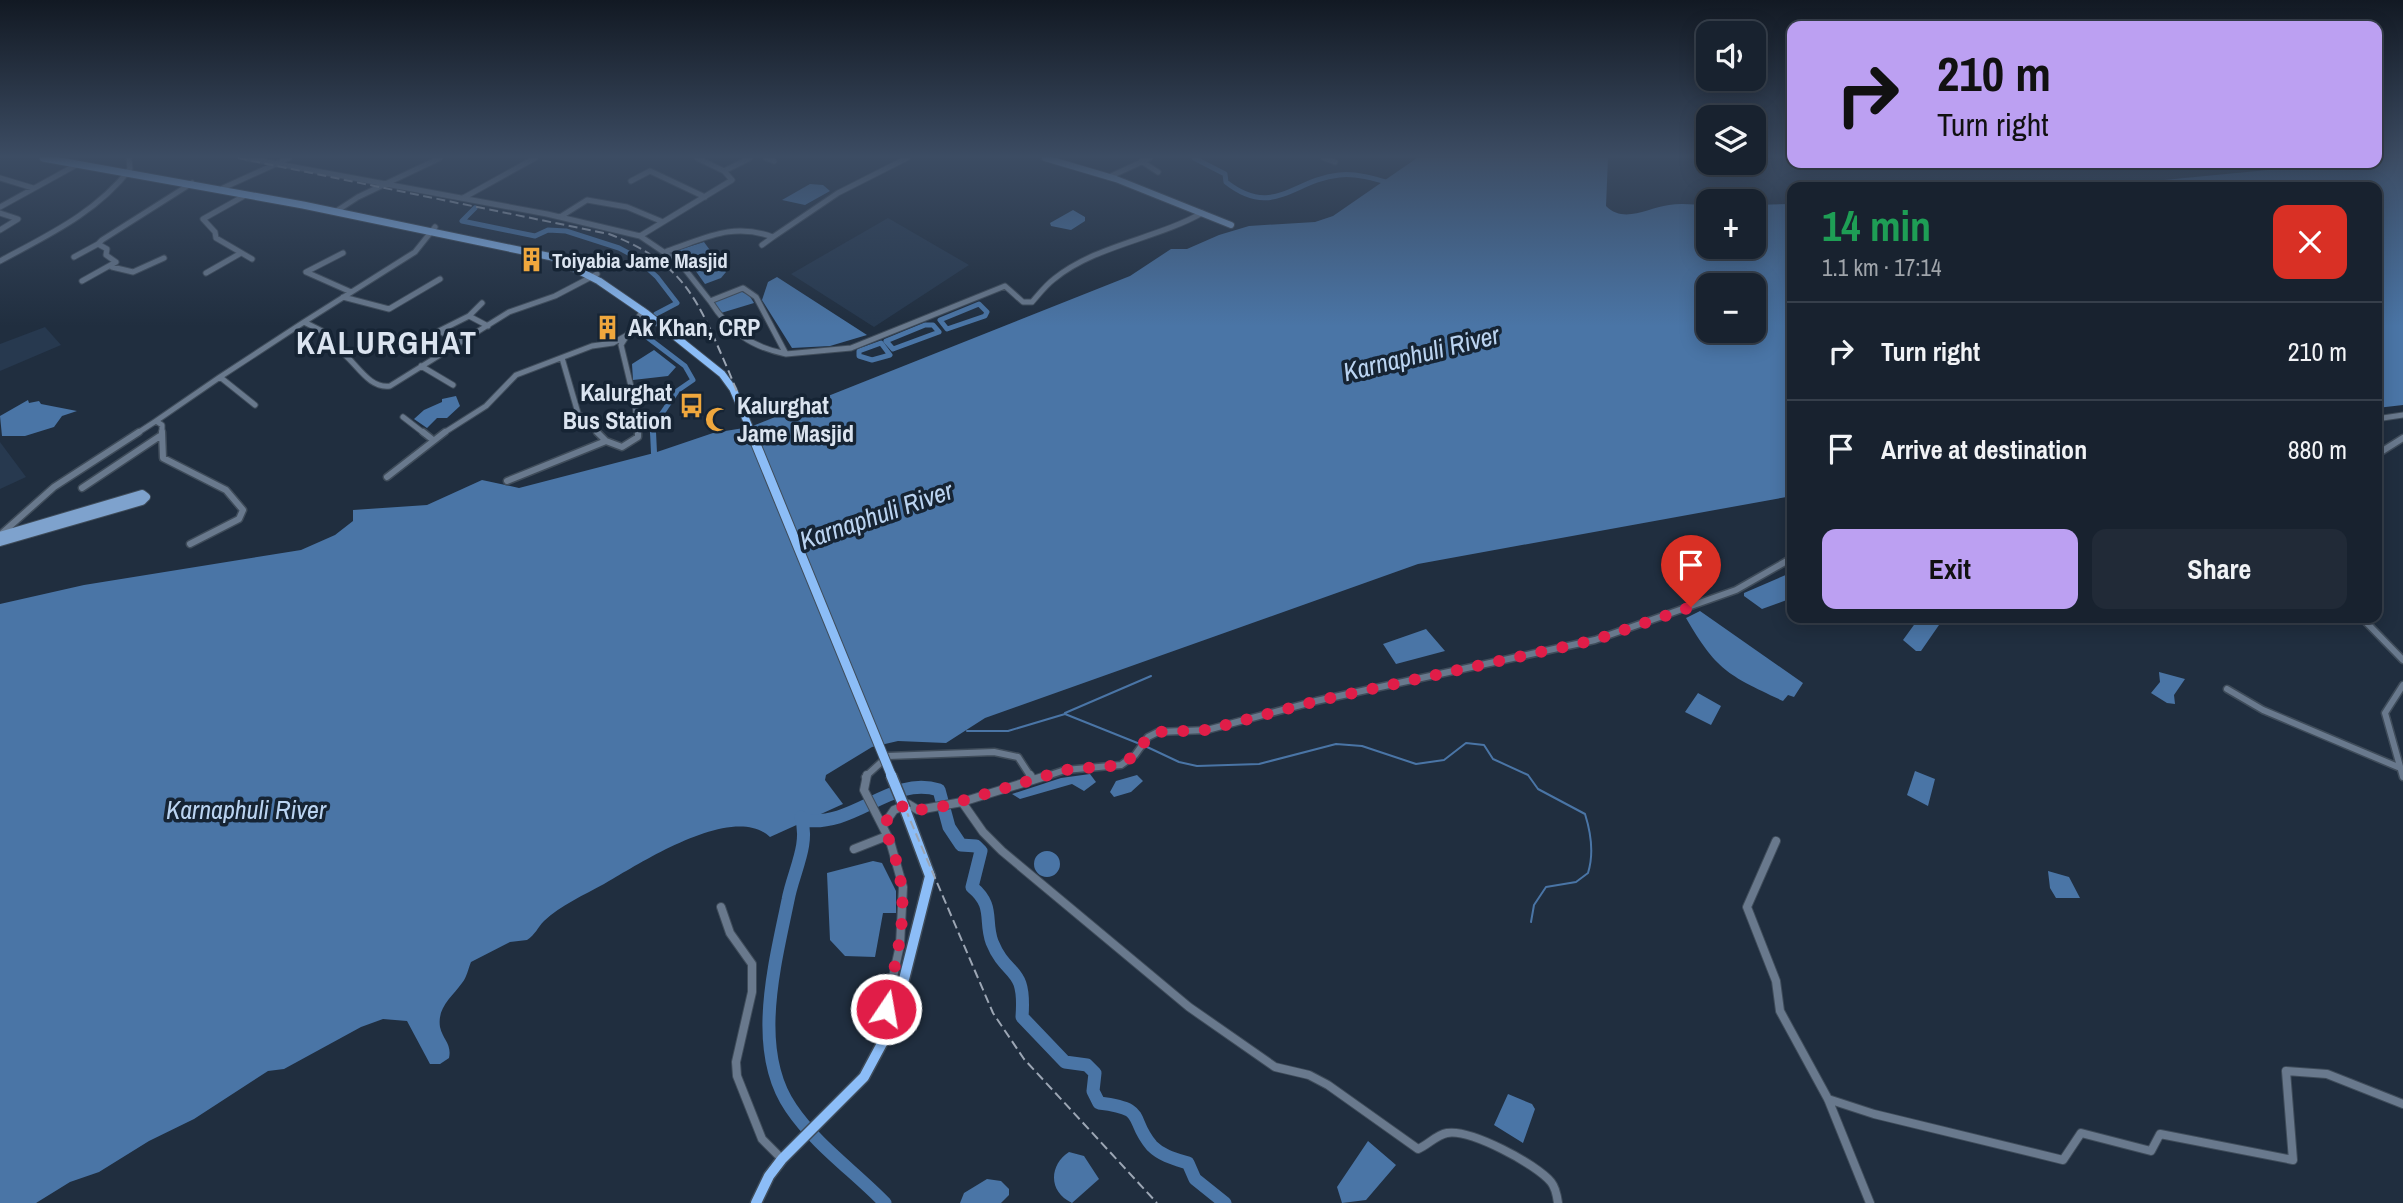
<!DOCTYPE html>
<meta charset="utf-8">
<style>
body{margin:0;font-family:"Archivo Narrow",sans-serif;background:#212a37;color:#f1f3f6;height:100vh;display:flex;flex-direction:column;font-size:26px;white-space:nowrap}
*{box-sizing:border-box;margin:0}
p{font-size:23px;color:#9fa4aa}
.icon{flex:none;width:38px;height:38px;fill:none;stroke:currentColor;stroke-width:2;stroke-linecap:round;stroke-linejoin:round}
.map{position:relative;flex:1;overflow:hidden}
.details{position:absolute;left:1787px;top:182px;width:595px;height:441px;display:flex;flex-direction:column;background:#18222f;border-radius:14px;box-shadow:0 4px 18px #0003,0 0 0 2px #363f4b}
.details>*{flex:none}
.top-card{position:absolute;left:1787px;top:21px;width:595px;height:147px;border-radius:14px;box-shadow:0 4px 18px #0003,0 0 0 2px #363f4b;background:#bca0f2;color:#111;overflow:hidden}
.tools{position:absolute;left:1696px;top:21px;display:grid;gap:14px}
.tools a{display:grid;place-items:center;width:70px;height:70px;border-radius:14px;background:#18222f;box-shadow:0 4px 18px #0003,0 0 0 2px #363f4b;font-size:35px}
.pin{position:absolute;display:grid;place-items:center;width:60px;height:60px;color:#fff;margin:-72px -30px;border-radius:50% 50% 50% 0;rotate:-45deg;box-shadow:0 0 7px #0007}
.pin .icon{rotate:45deg}
.me{position:absolute;width:77px;margin:-38px;rotate:12deg;stroke-linejoin:round;filter:drop-shadow(0 0 5px #0008)}
.turn{display:flex;align-items:center;gap:24px;height:147px;padding:0 35px;font-size:32px}
.turn .icon{width:91px;height:91px;stroke-width:2.5}
.turn b{display:block;font-size:49px;line-height:60px}
.round{display:grid;place-items:center;flex:none;width:74px;height:74px;border-radius:14px;background:#212a37}
.head{display:flex;align-items:center;justify-content:space-between;height:119px;padding:0 35px}
h1{font-size:42px;font-weight:700;line-height:52px;color:#1e9e55}
.cta{display:flex;gap:14px;margin-top:auto;padding:14px 35px}
.cta a{flex:1;height:80px;border-radius:14px;background:#bca0f2;color:#111;font-size:28px;font-weight:700;line-height:80px;text-align:center}
.cta a+a{background:#212a37;color:#f1f3f6}
ul{padding:0;list-style:none}
li{display:flex;align-items:center;gap:21px;height:98px;padding:0 35px;border-top:2px solid #363f4b}
li div{flex:1}
li b{display:block;font-size:26px}
li em{font-style:normal}
.map>svg:first-child{display:block}
.built{fill:#27394f}
.water{fill:#4a75a6;fill-rule:evenodd}
.lines{fill:none;stroke-linecap:round;stroke-linejoin:round}
.stream{stroke:#4a75a6;stroke-width:2}
.canal-far1{stroke:#4a75a6;stroke-width:5}
.canal{stroke:#4a75a6;stroke-width:6}
.river{stroke:#4a75a6;stroke-width:13}
.minor-far2-casing{stroke:#3f4c5a;stroke-width:7}
.minor-far1-casing{stroke:#3f4c5a;stroke-width:9}
.minor-casing{stroke:#3f4c5a;stroke-width:10}
.major-far1-casing{stroke:#3f4c5a;stroke-width:8}
.major-casing{stroke:#3f4c5a;stroke-width:10}
.highway-far1-casing{stroke:#3f4c5a;stroke-width:9}
.highway-casing{stroke:#3f4c5a;stroke-width:13}
.minor-far2{stroke:#69798d;stroke-width:5}
.minor-far1{stroke:#69798d;stroke-width:6}
.minor{stroke:#69798d;stroke-width:8}
.major-far1{stroke:#7ea2cd;stroke-width:6}
.major{stroke:#7ea2cd;stroke-width:8}
.highway-far1{stroke:#8cbdf7;stroke-width:7}
.highway{stroke:#8cbdf7;stroke-width:10}
.rail{stroke:#9ca6b4;stroke-width:2;stroke-dasharray:9 4.5;stroke-linecap:butt}
.highway-bridge-far2-casing{stroke:#3f4c5a;stroke-width:9;stroke-linecap:butt}
.highway-bridge-far1-casing{stroke:#3f4c5a;stroke-width:11;stroke-linecap:butt}
.highway-bridge-casing{stroke:#3f4c5a;stroke-width:13;stroke-linecap:butt}
.highway-bridge-far2{stroke:#8cbdf7;stroke-width:7}
.highway-bridge-far1{stroke:#8cbdf7;stroke-width:9}
.highway-bridge{stroke:#8cbdf7;stroke-width:10}
.route{stroke:#e11d48;stroke-width:12;stroke-dasharray:0 21.6}
.labels{text-anchor:middle;dominant-baseline:central;stroke-width:7;stroke-linejoin:round;paint-order:stroke}
.far-poi-label{font-size:21px;font-weight:bold;fill:#dbe4f0;stroke:#162434;text-anchor:start}
.poi-label{font-size:24px;font-weight:bold;fill:#dbe4f0;stroke:#162434;text-anchor:start}
.water-label{font-size:26px;font-style:italic;fill:#bbd4f1;stroke:#162434}
.district-label{font-size:32px;font-weight:bold;letter-spacing:2px;fill:#dbe4f0;stroke:#162434}
</style>
<div class="map">
<svg width="2403" height="1203" viewBox="0 0 2403 1203">
<rect width="100%" height="100%" fill="#202e3f"/>
<!-- built -->
<path class="built" d="M888 218 969 265 874 327 791 274Z
M45 327 61 345 0 371V344Z
M0 442 26 477 0 489Z"/>
<!-- water -->
<path class="water" d="M1417 158H1608L1606 206C1624 224 1647 208 1669 205 1681 203 1695 205 1708 205V247H1754V205L1792 204V496L1418 564 985 718 946 743 898 741 872 747 826 775 825 780 843 804 770 837C733 802 639 864 604 884 584 895 561 905 544 921 538 927 535 935 527 940L510 942 471 962C468 969 467 977 462 983 452 997 437 1007 440 1027 443 1040 452 1044 449 1058L440 1064H430L407 1021 383 1019 361 1027 284 1069 268 1071 194 1119 149 1141 99 1172 70 1182 36 1203H0V604L84 585 301 550 335 535 353 521V510L427 505 482 480 519 488 654 453 713 433 750 427 1130 276 1171 249H1187L1219 235 1249 226 1315 222 1333 216ZM1708 285H1754V331H1708Z
M2377 158H2403V405L2377 408 2376 187H2092L2341 163H2376Z
M810 184 823 185 830 191 805 205 782 200Z
M1073 210 1085 217V221L1071 230 1051 226 1050 223Z
M704 242 726 272 721 278 705 284 695 270 672 252Z
M777 277 867 335 830 346 792 348 762 300 768 282Z
M740 291 749 295 754 303 721 313 713 302Z
M654 350 676 367 668 376 633 380 632 364Z
M456 396 460 406 447 418H437L427 428 414 419 424 410 442 402V399Z
M28 400 29 403 39 401 41 404 77 411 62 416 54 427 25 436H2L0 416Z
M1788 574 1792 575V598L1762 609 1744 596V593Z
M1700 611 1803 683 1794 697 1788 695 1783 701C1728 675 1717 671 1686 618Z
M1919 618H1927L1939 625 1921 651H1916L1903 640Z
M1426 629 1445 651 1396 664 1383 644Z
M2159 672 2185 679 2174 695 2175 704 2167 703 2151 693 2160 682Z
M1698 693 1721 706 1711 725 1685 712Z
M1915 771 1935 779 1928 806 1907 795Z
M1090 774 1096 782 1084 791 1072 784 1020 799 1012 794 1061 778Z
M1137 775 1143 781 1131 792 1114 797 1110 792 1116 781Z
M1034 864a13 13 0 1 1 26 0a13 13 0 1 1-26 0Z
M873 861 882 863 896 891V913H883L875 957 845 956 830 940 827 873Z
M2048 871 2069 877 2080 898H2056L2050 888Z
M1508 1094 1532 1104 1535 1109 1523 1143 1494 1125Z
M1368 1141 1396 1165 1366 1200 1342 1203 1337 1187Z
M1069 1152 1084 1156 1099 1179 1072 1203C1048 1192 1049 1165 1069 1152Z
M987 1179 1001 1181 1009 1189V1195L1001 1203H960L964 1193Z"/>
<g class="lines">
<!-- stream -->
<path class="stream" d="M1065 713 1151 676
M967 731H1008L1065 714 1140 744
M1145 746 1179 762 1197 766 1259 764 1336 744 1362 746 1416 764 1444 760 1466 743 1484 745 1493 759 1528 775 1538 789 1585 814C1591 833 1594 854 1588 873L1576 882 1546 887 1534 905 1531 922"/>
<!-- canal-far1 -->
<path class="canal-far1" d="M1194 158 1225 174 1226 182C1273 219 1293 180 1339 175 1357 173 1376 179 1393 184
M475 208 462 221 535 236 548 230 566 231 619 248 634 256 657 277 677 303 656 314
M979 304 987 312 985 316 947 329 940 320Z
M646 320 635 328 685 366 693 380 677 391 653 427V434
M925 325H933L939 332 893 349 886 341Z
M881 343 890 355 872 360 859 356V351Z"/>
<!-- canal -->
<path class="canal" d="M653 432 654 453"/>
<!-- river -->
<path class="river" d="M801 817C810 845 793 872 788 900 775 964 751 1050 791 1108 816 1145 854 1171 885 1203
M803 820C856 828 890 775 939 790L949 827 961 845 976 846 981 851 972 887C995 906 984 920 992 942 1007 979 1026 964 1022 1017L1065 1062 1087 1065 1095 1073 1093 1091 1099 1103C1149 1109 1128 1118 1152 1146 1162 1156 1175 1159 1188 1163L1195 1179 1225 1203"/>
<defs>
<path id="minor-far2" d="M246 158 547 214 640 236
M697 158 724 171
M750 158 724 171 732 180 640 236 680 263 710 301 743 288 756 297 786 354 851 348 1005 286 1023 302H1032C1039 294 1046 285 1054 279 1096 245 1156 239 1202 213
M766 158 774 161
M1324 158 1335 162
M1141 161 1158 172
M1109 177 1150 158
M0 178 33 188
M631 181 650 171 705 197
M223 188 289 158
M244 196 203 219 215 232 216 238 252 259
M463 198 535 158
M0 207 78 164
M335 212 358 197 440 158
M0 213 18 219 0 230
M560 217 587 200 627 207 663 222
M435 227 415 252 304 322 322 331 325 343C331 347 339 350 345 355 358 366 370 389 390 386L509 312 555 296 597 274
M762 245 773 237
M667 251C706 238 732 222 773 237L838 193 907 158
M343 253 306 272 351 292
M74 257 98 244
M0 261C48 235 96 213 130 169L129 158
M112 267 133 272 164 258
M206 273 241 253
M82 281 116 262 106 255 107 249 98 244 102 240 192 183
M343 297 389 309 440 279
M710 301C729 331 751 347 786 354
M469 316 482 303
M461 342 439 331 469 316 488 326
M414 346 439 331
M562 358 578 413 599 434
M421 366 453 385
M255 405 220 377 304 322
M403 417 425 434
M2376 419 2403 415
M136 434 156 421
M162 434V425L156 421 220 377
M442 434 486 406 516 375 592 346 613 343 629 334
M638 434 635 403 621 345 643 310"/>
<path id="minor-far1" d="M162 432 163 458 226 490 243 510 239 519 190 544
M423 432 433 440
M606 441 622 447 638 437V432
M2376 455 2403 438
M387 477 445 432
M507 481 606 441 597 432
M82 488 160 436
M0 535 54 487 139 432
M2362 618 2403 660
M2227 689 2263 710 2398 767
M865 777 888 756 994 752 1018 757 1031 777
M1044 777 1065 770 1121 765 1135 755 1148 737 1158 732 1207 730 1316 701 1595 640 1736 590 1792 558
M2403 777 2385 713 2403 685"/>
<path id="minor" d="M867 775 864 790 890 841 903 887 900 945 886 1009 893 1023
M1030 775 1033 780
M962 802 1049 775
M883 826 894 810 908 804 918 810 962 802 983 832 1002 851 1189 1007 1275 1067 1309 1075 1328 1085 1418 1149C1428 1145 1436 1135 1447 1133 1471 1129 1536 1164 1551 1182 1556 1188 1557 1196 1558 1203
M1776 841 1747 907 1776 981 1780 1011 1828 1099 1870 1203
M854 849 887 836
M721 907 730 933 752 964V992L736 1062 737 1076 762 1139 782 1159
M1828 1099 1874 1114 2063 1160 2081 1133 2151 1151 2160 1134 2293 1160 2286 1071 2327 1074 2403 1104"/>
<path id="major-far1" d="M1045 158 1116 179 1231 225"/>
<path id="major" d="M0 536 142 494 146 497 142 501 0 542"/>
<path id="highway-far1" d="M43 158 303 205 552 257 599 281 647 314 722 374 733 389 745 417"/>
<path id="highway" d="M756 1203 769 1176 782 1159 864 1077 893 1023 930 876 905 809"/>
</defs>
<!-- minor-far2 casing -->
<use href="#minor-far2" class="minor-far2-casing"/>
<!-- minor-far1 casing -->
<use href="#minor-far1" class="minor-far1-casing"/>
<!-- minor casing -->
<use href="#minor" class="minor-casing"/>
<!-- major-far1 casing -->
<use href="#major-far1" class="major-far1-casing"/>
<!-- major casing -->
<use href="#major" class="major-casing"/>
<!-- highway-far1 casing -->
<use href="#highway-far1" class="highway-far1-casing"/>
<!-- highway casing -->
<use href="#highway" class="highway-casing"/>
<!-- minor-far2 -->
<use href="#minor-far2" class="minor-far2"/>
<!-- minor-far1 -->
<use href="#minor-far1" class="minor-far1"/>
<!-- minor -->
<use href="#minor" class="minor"/>
<!-- major-far1 -->
<use href="#major-far1" class="major-far1"/>
<!-- major -->
<use href="#major" class="major"/>
<!-- highway-far1 -->
<use href="#highway-far1" class="highway-far1"/>
<!-- highway -->
<use href="#highway" class="highway"/>
<!-- rail -->
<path class="rail" d="M238 158 609 234C686 264 698 301 729 372L905 808 993 1013 1024 1059 1157 1203"/>
<defs>
<path id="highway-bridge-far2" d="M745 417 752 434"/>
<path id="highway-bridge-far1" d="M751 432 892 777"/>
<path id="highway-bridge" d="M891 775 905 809"/>
</defs>
<!-- highway-bridge-far2 casing -->
<use href="#highway-bridge-far2" class="highway-bridge-far2-casing"/>
<!-- highway-bridge-far1 casing -->
<use href="#highway-bridge-far1" class="highway-bridge-far1-casing"/>
<!-- highway-bridge casing -->
<use href="#highway-bridge" class="highway-bridge-casing"/>
<!-- highway-bridge-far2 -->
<use href="#highway-bridge-far2" class="highway-bridge-far2"/>
<!-- highway-bridge-far1 -->
<use href="#highway-bridge-far1" class="highway-bridge-far1"/>
<!-- highway-bridge -->
<use href="#highway-bridge" class="highway-bridge"/>
</g>
<!-- sky -->
<linearGradient id="sky" x2="0" y2="1"><stop stop-color="#121923"/><stop offset="0.48" stop-color="#3c4c63"/><stop offset="1" stop-color="#3c4c63" stop-opacity="0"/></linearGradient>
<rect width="2403" height="326" fill="url(#sky)"/>
<g class="lines">
<!-- route -->
<path class="route" d="M886 1009C900 936 916 897 883 826L894 810 908 804 918 810 945 806 1065 770 1121 765 1135 755 1148 737 1158 732 1207 730 1317 701 1595 640 1691 607"/>
</g>
<!-- icons -->
<defs>
<symbol id="building-bare" viewBox="-9 -9 18 18"><path d="M-4-6H4V6H1V3H-1V6H-4ZM-2.5-4.3h1.7v1.8h-1.7ZM.8-4.3h1.7v1.8H.8ZM-2.5-1h1.7V.8h-1.7ZM.8-1h1.7V.8H.8Z" fill="#efa73d" stroke="#162434" stroke-width="2.5" paint-order="stroke"/></symbol>
<symbol id="bus-bare" viewBox="-9 -9 18 18"><path d="M-5-6H5V4H4V6H2V4H-2V6H-4V4H-5ZM-3.5-4V0h7V-4ZM-3.5 1.2v1.5H-2V1.2ZM2 1.2v1.5H3.5V1.2Z" fill="#efa73d" stroke="#162434" stroke-width="2.5" paint-order="stroke"/></symbol>
<symbol id="mosque-bare" viewBox="-9 -9 18 18"><path d="M3.5-4.9A6 6 0 1 0 3.5 4.9A5 5 0 1 1 3.5-4.9Z" fill="#efa73d" stroke="#162434" stroke-width="2.5" paint-order="stroke"/></symbol>
</defs>
<g fill-rule="evenodd">
<use href="#building-bare" x="514" y="242" width="35" height="35"/>
<use href="#building-bare" x="590" y="310" width="35" height="35"/>
<use href="#bus-bare" x="674" y="388" width="35" height="35"/>
<use href="#mosque-bare" x="700" y="402" width="35" height="35"/>
</g>
<g class="labels">
<!-- far-poi labels -->
<g class="far-poi-label">
<text x="552" y="260">Toiyabia Jame Masjid</text>
</g>
<!-- poi labels -->
<g class="poi-label">
<text x="628" y="327">Ak Khan, CRP</text>
<text x="672" y="392" text-anchor="end">Kalurghat<tspan x="672" dy="28">Bus Station</tspan></text>
<text x="737" y="405">Kalurghat<tspan x="737" dy="28">Jame Masjid</tspan></text>
</g>
<!-- water labels -->
<g class="water-label">
<text transform="translate(1421 353) rotate(-14)">Karnaphuli River</text>
<text transform="translate(876 515) rotate(-19)">Karnaphuli River</text>
<text x="246" y="809">Karnaphuli River</text>
</g>
<!-- district labels -->
<g class="district-label">
<text x="387" y="342">KALURGHAT</text>
</g>
</g>
</svg>
<div class="tools">
<a><svg class="icon" aria-label="sound" viewBox="0 0 24 24"><path d="M4 9h4l5-4v14l-5-4H4zM17 9q2 3 0 6"/></svg></a>
<a><svg class="icon" aria-label="layers" viewBox="0 0 24 24"><path d="M12 4l9 5-9 5-9-5zM3 14l9 5 9-5"/></svg></a>
<a>+</a>
<a>−</a>
</div>
<div class="pin" style="left:1691px;top:607px;background:#d93025"><svg class="icon" aria-label="arrive" viewBox="0 0 24 24"><path d="M6 21V4h12l-3 4 3 4H6"/></svg></div>
<svg class="me" style="left:886px;top:1009px" viewBox="-20 -20 40 40"><circle r="17" fill="#e11d48" stroke="#fff" stroke-width="3"/><path d="M0-11L8 9 0 5-8 9z" fill="#fff"/></svg>
<div class="top-card">
<div class="turn"><svg class="icon" aria-label="right" viewBox="0 0 24 24"><path d="M7 20v-9h11M14 6l5 5-5 5"/></svg><div><b>210 m</b>Turn right</div></div>
</div>
<section class="details">
<div class="head"><div><h1>14 min</h1><p>1.1 km · 17:14</p></div><a class="round" style="background:#d93025;color:#fff"><svg class="icon" aria-label="close" viewBox="0 0 24 24"><path d="M6 6l12 12M18 6L6 18"/></svg></a></div>
<ul>
<li><svg class="icon" aria-label="right" viewBox="0 0 24 24"><path d="M7 20v-9h11M14 6l5 5-5 5"/></svg><div><b>Turn right</b></div><em>210 m</em></li>
<li><svg class="icon" aria-label="arrive" viewBox="0 0 24 24"><path d="M6 21V4h12l-3 4 3 4H6"/></svg><div><b>Arrive at destination</b></div><em>880 m</em></li>
</ul>
<div class="cta"><a>Exit</a><a>Share</a></div>
</section>
</div>
